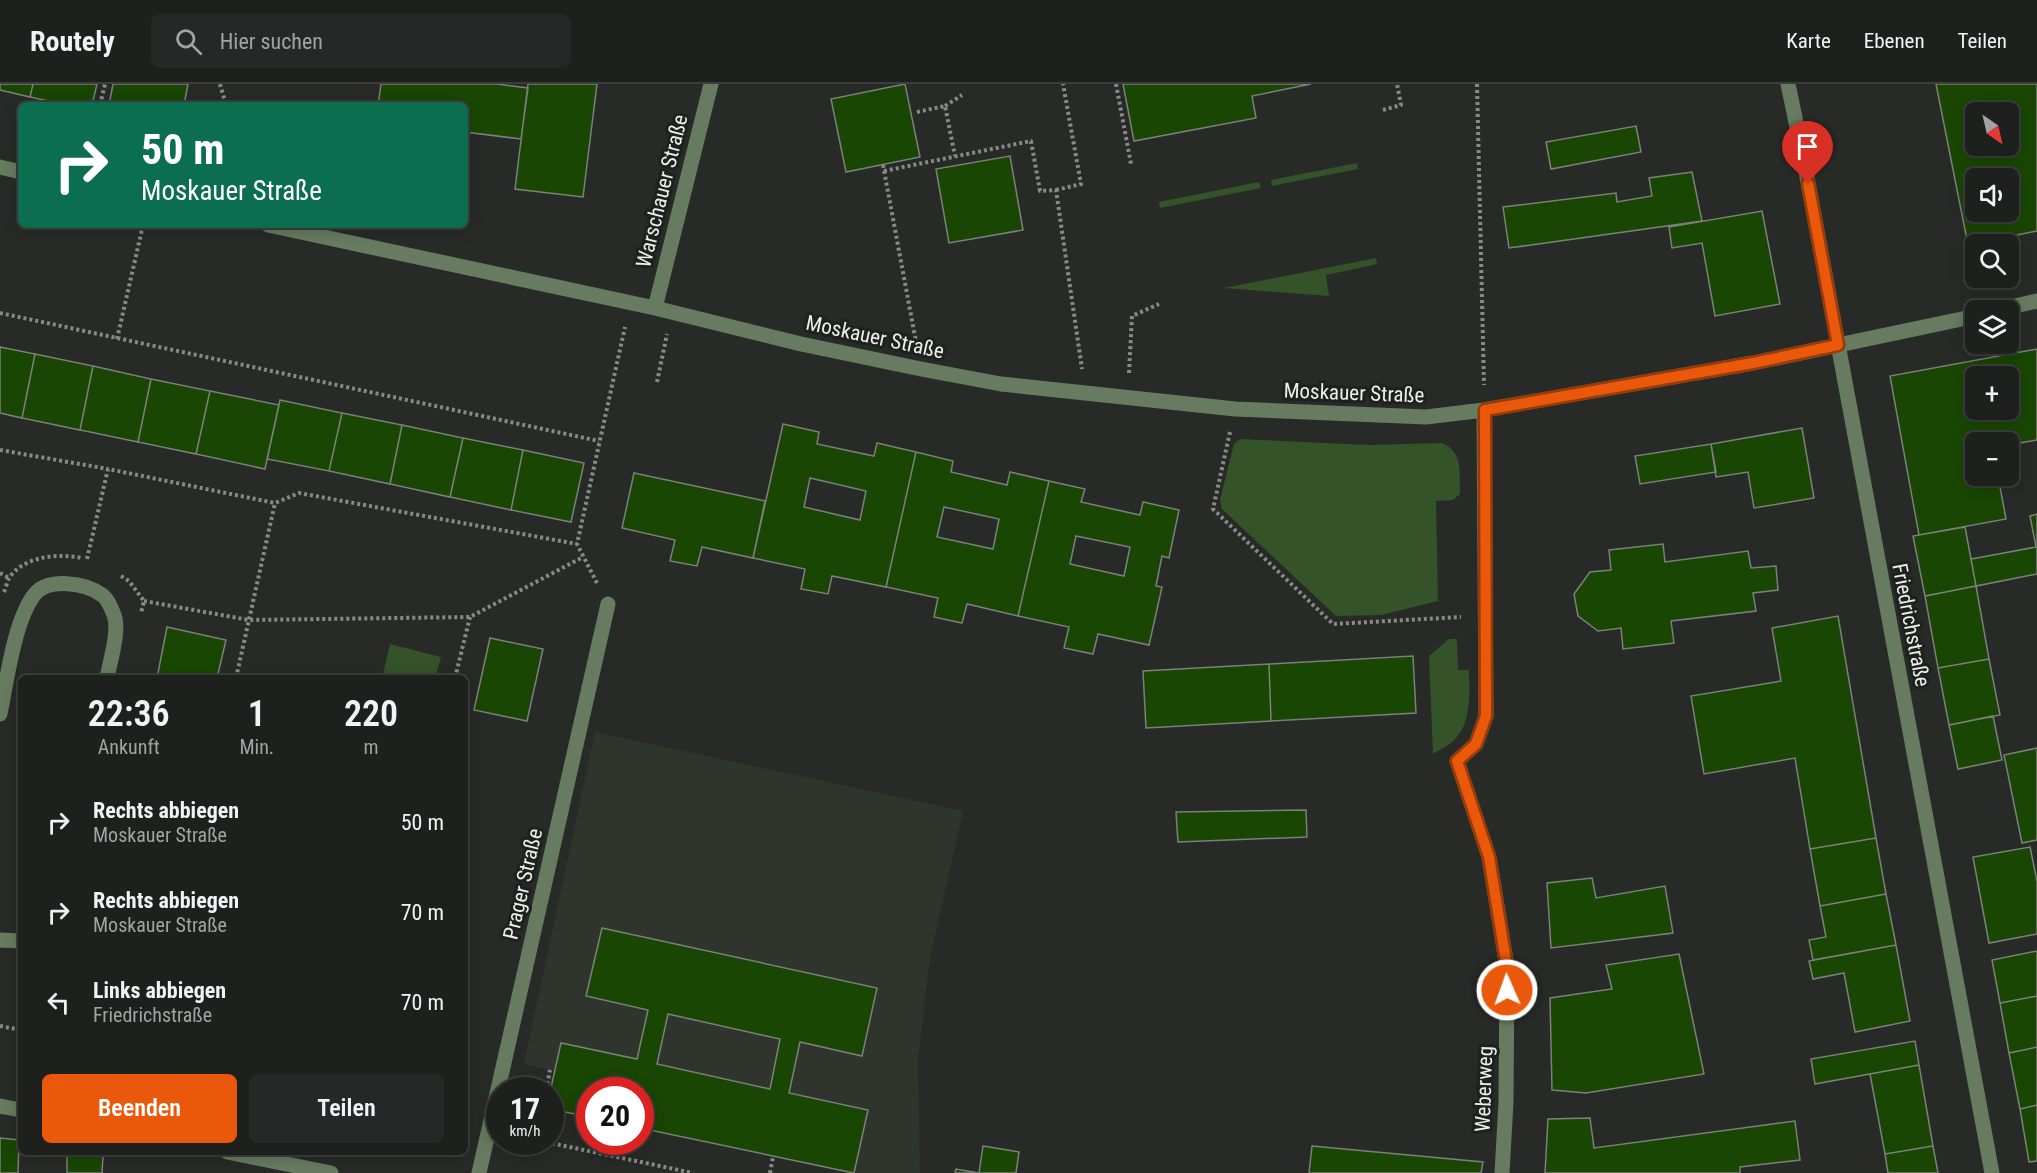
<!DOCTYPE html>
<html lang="de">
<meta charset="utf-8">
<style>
body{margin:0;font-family:"Roboto Condensed",sans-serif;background:#262827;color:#f1f3f6;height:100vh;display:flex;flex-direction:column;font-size:22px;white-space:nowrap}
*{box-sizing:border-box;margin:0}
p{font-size:20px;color:#a1a3a4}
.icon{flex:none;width:33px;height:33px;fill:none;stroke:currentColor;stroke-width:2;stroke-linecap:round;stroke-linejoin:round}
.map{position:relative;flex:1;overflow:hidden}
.sheet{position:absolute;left:18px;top:591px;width:450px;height:480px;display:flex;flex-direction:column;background:#1e201e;border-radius:9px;box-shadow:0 3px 15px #0003,0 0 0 2px #3c3e3c}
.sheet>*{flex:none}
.banner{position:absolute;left:18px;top:18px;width:450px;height:126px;border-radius:9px;box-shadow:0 3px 15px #0003,0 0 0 2px #3c3e3c;background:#0b6e4f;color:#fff;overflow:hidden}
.needle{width:39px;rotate:146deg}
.tools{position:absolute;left:1965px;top:18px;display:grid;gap:12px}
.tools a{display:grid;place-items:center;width:54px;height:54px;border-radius:9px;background:#1e201e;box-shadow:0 3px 15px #0003,0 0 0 2px #3c3e3c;font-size:30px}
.speed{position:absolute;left:486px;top:993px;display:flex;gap:12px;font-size:30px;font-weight:700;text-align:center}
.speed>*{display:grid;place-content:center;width:78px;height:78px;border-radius:50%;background:#1e201e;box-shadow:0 3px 15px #0003,0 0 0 2px #3c3e3c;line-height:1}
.speed small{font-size:15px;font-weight:400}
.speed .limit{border:9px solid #d22;background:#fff;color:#111}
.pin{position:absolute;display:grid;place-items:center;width:51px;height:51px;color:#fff;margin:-62px -26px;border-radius:50% 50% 50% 0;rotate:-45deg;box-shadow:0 0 6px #0007}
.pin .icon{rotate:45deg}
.me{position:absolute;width:66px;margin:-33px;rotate:358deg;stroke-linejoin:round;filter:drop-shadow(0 0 4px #0008)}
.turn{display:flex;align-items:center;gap:21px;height:126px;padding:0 24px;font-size:27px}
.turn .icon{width:78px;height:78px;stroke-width:2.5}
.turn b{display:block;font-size:42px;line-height:51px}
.eta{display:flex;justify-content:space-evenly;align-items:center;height:102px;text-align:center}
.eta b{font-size:36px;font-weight:600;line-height:42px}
.action{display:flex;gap:12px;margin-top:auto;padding:12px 24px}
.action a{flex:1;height:69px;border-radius:9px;background:#ea580c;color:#fff;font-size:24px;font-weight:600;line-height:69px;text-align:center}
.action a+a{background:#262827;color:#f1f3f6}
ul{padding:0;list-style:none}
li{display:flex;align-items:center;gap:18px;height:90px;padding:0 24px}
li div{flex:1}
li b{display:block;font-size:22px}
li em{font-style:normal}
header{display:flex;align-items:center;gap:36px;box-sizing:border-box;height:84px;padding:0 30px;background:#1e201e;border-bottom:2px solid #3c3e3c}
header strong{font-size:28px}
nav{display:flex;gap:33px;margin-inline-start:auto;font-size:21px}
.search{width:420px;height:54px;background:#262827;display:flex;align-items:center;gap:15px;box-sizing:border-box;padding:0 21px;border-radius:9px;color:#a1a3a4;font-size:22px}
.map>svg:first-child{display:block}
.built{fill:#2f352d}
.green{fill:#345329}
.building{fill:#194602;stroke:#7d7f7c;stroke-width:1.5;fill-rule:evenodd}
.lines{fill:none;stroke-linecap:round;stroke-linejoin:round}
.path{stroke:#888a88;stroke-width:4;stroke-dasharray:3 3;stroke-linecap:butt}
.minor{stroke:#667b5f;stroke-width:15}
.route-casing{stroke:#983908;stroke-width:15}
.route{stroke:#ea580c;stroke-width:10}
.labels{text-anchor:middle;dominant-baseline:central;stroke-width:6;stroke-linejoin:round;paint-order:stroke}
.street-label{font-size:21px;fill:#edefed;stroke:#1f211e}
</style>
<header>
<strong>Routely</strong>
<div class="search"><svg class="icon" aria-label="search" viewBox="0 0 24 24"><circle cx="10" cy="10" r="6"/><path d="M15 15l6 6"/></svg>Hier suchen</div>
<nav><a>Karte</a><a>Ebenen</a><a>Teilen</a></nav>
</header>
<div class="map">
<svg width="2037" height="1089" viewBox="0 0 2037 1089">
<rect width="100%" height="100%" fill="#282a28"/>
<!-- built -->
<path class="built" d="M595 648 963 727 930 874 918 975 920 1089H847L641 1044 640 1006H590L589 1033 551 1025 555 987 524 980Z"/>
<!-- green -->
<path class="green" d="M1357 79 1358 85 1272 102 1271 96Z
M1259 98 1261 104 1160 124 1159 118Z
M1376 174 1377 180 1326 191 1329 212 1224 204Z
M1240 355 1368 361 1442 359C1464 368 1459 390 1460 410L1453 416 1436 417 1438 517 1381 531 1336 532 1222 425 1220 416 1234 360Z
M1449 555H1457L1458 586H1469C1469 607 1472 637 1456 654 1451 661 1440 665 1433 670L1429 572Z
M390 560 441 573 435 594H398L383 590Z"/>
<!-- building -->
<path class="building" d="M0 0H33L30 13 0 6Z
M33 0H97L92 21H67L30 13Z
M113 0H188L184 21H109Z
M381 0H497L528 4 521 55 465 48V21H378Z
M528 0H597L583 113 515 105Z
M905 0 920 73 846 88 831 15Z
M1123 0H1311L1252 12 1256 34 1134 57Z
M1936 0H2037V147L1968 161ZM1976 28H2008V62H1976ZM1976 94H2008V128H1976Z
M1636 42 1641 68 1551 85 1546 58Z
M1010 72 1023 146 949 159 936 85Z
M1692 88 1702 137 1509 164 1503 123 1616 109 1617 118 1652 112 1649 94Z
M1762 127 1780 220 1715 232 1702 159 1672 164 1669 143Z
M0 263 35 270 22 334 0 329Z
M2037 265V356L2008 361V358H1976V392H1998L2006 435 1919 451 1890 292ZM1976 292H2008V326H1976Z
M35 270 93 282 80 346 22 334Z
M93 282 151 295 138 358 80 346Z
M151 295 210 307 196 370 138 358Z
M210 307 279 321 265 385 196 370Z
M280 316 342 329 329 387 267 375Z
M342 329 402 341 390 400 329 387Z
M783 340 819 348 817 360 874 372 877 359 916 368 886 503 832 492 828 510 801 505 805 485 753 474ZM810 394 866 407 860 436 804 423Z
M402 341 463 354 450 413 390 400Z
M1802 344 1814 414 1754 424 1748 388 1716 393 1711 360Z
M463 354 523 366 511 426 450 413Z
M1711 360 1716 388 1640 400 1635 372Z
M523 366 584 379 571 438 511 426Z
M916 368 953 377 951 388 1007 401 1010 388 1049 397 1018 532 967 520 962 539 934 533 938 514 886 503ZM944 423 999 435 993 465 937 453Z
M634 389 765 417 753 474 702 463 697 482 670 477 675 456 622 444Z
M1049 397 1085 405 1081 418 1140 431 1143 418 1179 426 1169 474 1162 472 1156 502 1162 503 1149 561 1098 550 1093 570 1064 564 1069 543 1018 532ZM1076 452 1130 463 1124 492 1070 480Z
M2037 430V490L1976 502 1971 475 2036 463 2030 432Z
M1965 443 1976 502 1925 512 1913 452Z
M1663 460 1665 478 1748 467 1751 484 1776 482 1778 506 1753 509 1756 527 1671 537 1674 559 1623 565 1621 544 1598 547 1578 532 1574 510 1590 488 1611 486 1609 466Z
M1976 502 1989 575 1938 584 1925 512Z
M1838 532 1876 754 1810 765 1795 674 1704 690 1691 612 1781 597 1772 544Z
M167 543 226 556 217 594H157Z
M490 554 543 565 527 637 474 626Z
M1413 572 1416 629 1271 637 1269 580Z
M1989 575 2000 631 1949 641 1938 584Z
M1269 580 1271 637 1146 644 1143 587Z
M1993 632 2002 676 1958 685 1949 641Z
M2037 664V756L2022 759 2004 671Z
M1306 726 1307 753 1178 758 1176 728Z
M1876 754 1886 810 1820 822 1810 765Z
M2030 763 2037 797V850L1989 859 1973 773Z
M1592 794 1596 814 1665 802 1673 849 1551 864 1547 799Z
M1886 810 1896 861 1813 876 1809 856 1826 853 1820 822Z
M602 844 877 904 862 972 800 958 789 1009 868 1026 854 1089 640 1044V1006H590V1033L550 1025V1008L561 959 637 975 648 926 586 912ZM668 930 780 955 770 1005 657 980Z
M1896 861 1910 937 1855 948 1844 889 1813 895 1809 877Z
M2037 867V912L2000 919 1992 876Z
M1679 870 1704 990 1586 1009 1552 1006 1550 914 1612 905 1606 881Z
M2037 912V963L2009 969 2000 919Z
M1915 957 1919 981 1815 1000 1811 975Z
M2037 963V1021L2020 1025 2009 969Z
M1919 981 1933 1062 1885 1070 1870 990Z
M2037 1021V1077L2029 1078 2020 1025Z
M1590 1034 1594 1064 1795 1037 1800 1076 1740 1083V1089H1545L1548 1035Z
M0 1054 19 1056 18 1089H0Z
M983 1062 1019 1068 1016 1089H955L956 1085 979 1089Z
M1312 1062 1483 1078 1481 1089H1309Z
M1933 1062 1938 1089H1888L1885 1070Z
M67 1072H103L102 1089H67Z"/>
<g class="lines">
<!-- path -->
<path class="path" d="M220 0 226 21
M1116 0 1131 80
M1477 0 1484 301
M100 21 105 0
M945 22 962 11
M1383 26 1401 21 1397 0
M917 28 945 22 955 72
M883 81 916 258
M884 87 1031 57 1040 107 1056 106 1082 285
M1056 106 1081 100 1063 0
M0 229 599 357
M117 255 143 141
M1129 289 1132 232 1159 220
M657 298 667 250
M1230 348 1213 425 1333 540 1461 533
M0 366 108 385
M87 475 108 385 275 419 299 409 577 460
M0 489 9 494
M121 492 129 497 144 517 141 529
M597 499 577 460 625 243
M4 508C6 504 7 498 9 494 24 472 58 469 82 474
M144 517 249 536 470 533 583 473
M236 594 275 419
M455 594 470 533
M0 942 21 946
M546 1006 550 986
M546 1058 693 1089
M770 1089 773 1073"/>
<!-- minor -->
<path class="minor" d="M1788 0 1804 77 1992 1089
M0 83 21 88
M268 141 655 224 801 260 921 285 1001 300 1235 325 1426 333 1484 326 1753 279 1976 232
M655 224 711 0
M1997 226 2037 217
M1484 326 1486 632 1476 660 1457 677 1489 773 1507 883 1506 1018 1502 1089
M0 630C7 596 14 538 34 511 48 493 86 499 102 511 107 514 112 525 114 531 120 546 110 577 107 594
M0 856 21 857
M0 1022 21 1026
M227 1068 331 1089
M479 1089 608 520"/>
</g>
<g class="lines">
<defs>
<path id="route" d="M1507 906V883L1489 773 1457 677 1476 660 1486 632 1485 326 1753 279 1838 261 1808 99"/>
</defs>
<!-- route casing -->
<use href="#route" class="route-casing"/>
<!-- route -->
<use href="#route" class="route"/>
</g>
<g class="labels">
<!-- street labels -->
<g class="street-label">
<text transform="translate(662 107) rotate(-76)">Warschauer Straße</text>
<text transform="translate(875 253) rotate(12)">Moskauer Straße</text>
<text transform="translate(1354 309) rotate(2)">Moskauer Straße</text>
<text transform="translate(1911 541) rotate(79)">Friedrichstraße</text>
<text transform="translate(523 800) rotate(-77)">Prager Straße</text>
<text transform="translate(1484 1005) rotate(-88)">Weberweg</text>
</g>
</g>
</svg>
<div class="tools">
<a><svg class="needle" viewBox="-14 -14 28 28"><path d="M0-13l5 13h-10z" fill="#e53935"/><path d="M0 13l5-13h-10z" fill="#a1a3a4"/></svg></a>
<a><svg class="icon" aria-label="sound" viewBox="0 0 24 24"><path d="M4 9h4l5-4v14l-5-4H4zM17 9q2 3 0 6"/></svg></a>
<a><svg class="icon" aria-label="search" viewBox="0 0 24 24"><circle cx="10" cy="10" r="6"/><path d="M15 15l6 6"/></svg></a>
<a><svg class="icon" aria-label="layers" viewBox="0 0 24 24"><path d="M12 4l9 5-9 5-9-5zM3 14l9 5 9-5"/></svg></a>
<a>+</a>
<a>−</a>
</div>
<div class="speed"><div>17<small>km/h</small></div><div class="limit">20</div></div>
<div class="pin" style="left:1808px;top:99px;background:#d93025"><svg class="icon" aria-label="arrive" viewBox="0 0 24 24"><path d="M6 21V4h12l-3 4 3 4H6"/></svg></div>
<svg class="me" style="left:1507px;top:906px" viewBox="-20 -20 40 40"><circle r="17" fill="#ea580c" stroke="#fff" stroke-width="3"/><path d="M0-11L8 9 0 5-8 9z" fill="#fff"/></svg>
<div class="banner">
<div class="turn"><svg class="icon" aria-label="right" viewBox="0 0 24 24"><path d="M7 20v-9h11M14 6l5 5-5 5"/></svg><div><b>50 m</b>Moskauer Straße</div></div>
</div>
<section class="sheet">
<div class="eta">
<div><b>22:36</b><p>Ankunft</p></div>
<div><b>1</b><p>Min.</p></div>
<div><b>220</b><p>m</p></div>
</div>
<ul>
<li><svg class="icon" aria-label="right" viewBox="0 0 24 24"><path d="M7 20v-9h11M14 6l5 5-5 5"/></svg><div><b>Rechts abbiegen</b><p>Moskauer Straße</p></div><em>50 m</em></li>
<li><svg class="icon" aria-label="right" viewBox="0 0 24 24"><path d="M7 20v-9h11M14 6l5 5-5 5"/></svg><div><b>Rechts abbiegen</b><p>Moskauer Straße</p></div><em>70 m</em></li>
<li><svg class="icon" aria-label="left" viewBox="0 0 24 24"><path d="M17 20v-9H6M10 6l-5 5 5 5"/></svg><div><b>Links abbiegen</b><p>Friedrichstraße</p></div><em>70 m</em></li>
</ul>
<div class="action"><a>Beenden</a><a>Teilen</a></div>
</section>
</div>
